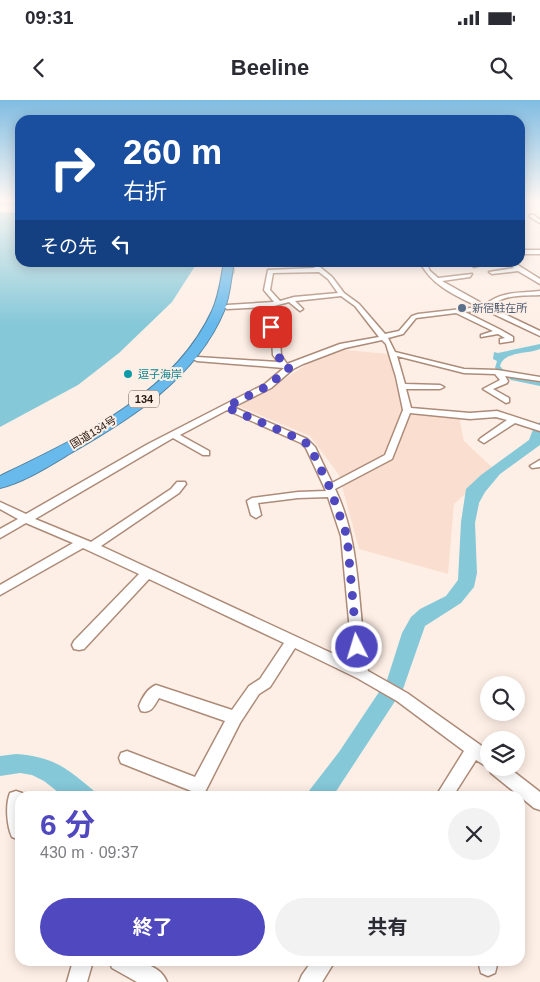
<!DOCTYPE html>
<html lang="ja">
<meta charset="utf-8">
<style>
body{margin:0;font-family:Helvetica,"Noto Sans JP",sans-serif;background:#f2f2f3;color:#2b2b33;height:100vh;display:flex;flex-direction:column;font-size:19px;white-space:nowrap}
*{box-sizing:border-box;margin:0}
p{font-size:16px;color:#7c7c81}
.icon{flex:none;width:28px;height:28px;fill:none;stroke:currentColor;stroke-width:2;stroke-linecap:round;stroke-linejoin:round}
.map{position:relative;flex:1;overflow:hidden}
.details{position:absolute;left:15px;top:691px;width:510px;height:175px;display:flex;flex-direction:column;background:#fff;border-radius:15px;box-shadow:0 2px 12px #0003}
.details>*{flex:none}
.guide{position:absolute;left:15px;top:15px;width:510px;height:152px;border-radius:15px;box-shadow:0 2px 12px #0003;background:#1a4fa0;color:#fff;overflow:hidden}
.controls{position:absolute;left:480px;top:576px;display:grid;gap:10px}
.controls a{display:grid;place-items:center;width:45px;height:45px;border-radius:50%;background:#fff;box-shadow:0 2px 12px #0003;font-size:25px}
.pin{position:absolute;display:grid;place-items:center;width:42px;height:42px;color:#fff;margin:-21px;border-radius:10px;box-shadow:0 2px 8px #0006}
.me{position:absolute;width:55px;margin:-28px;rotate:355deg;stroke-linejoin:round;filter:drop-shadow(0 0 4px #0008)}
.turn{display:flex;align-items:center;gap:18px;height:105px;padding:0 25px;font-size:22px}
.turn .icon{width:65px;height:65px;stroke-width:2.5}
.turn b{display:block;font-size:35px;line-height:42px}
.then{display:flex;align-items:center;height:48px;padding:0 25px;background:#0003;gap:10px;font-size:19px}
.round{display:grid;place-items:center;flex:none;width:52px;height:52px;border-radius:26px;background:#f2f2f3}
.overview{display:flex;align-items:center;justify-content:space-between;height:85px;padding:0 25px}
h1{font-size:30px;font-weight:700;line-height:38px;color:#4f48bf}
.cta{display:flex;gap:10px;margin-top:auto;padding:10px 25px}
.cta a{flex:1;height:58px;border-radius:30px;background:#4f48bf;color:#fff;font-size:20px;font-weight:700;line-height:58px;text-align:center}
.cta a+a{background:#f2f2f3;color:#2b2b33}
.status{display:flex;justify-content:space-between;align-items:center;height:35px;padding:0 25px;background:#fff;direction:ltr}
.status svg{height:14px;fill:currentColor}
header{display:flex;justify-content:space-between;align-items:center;height:65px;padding:0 25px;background:#fff;font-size:22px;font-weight:700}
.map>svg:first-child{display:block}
.built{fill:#fadfd0}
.water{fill:#85c8d8}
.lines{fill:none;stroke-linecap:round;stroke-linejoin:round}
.street-tunnel{stroke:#ddcfc6;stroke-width:6;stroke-dasharray:6 3;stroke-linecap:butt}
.street-casing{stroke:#ad8b78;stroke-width:3}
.highway-casing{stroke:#51819f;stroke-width:2}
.street{fill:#fff;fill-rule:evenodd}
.highway{fill:#68baec;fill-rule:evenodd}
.route{stroke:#4f48bf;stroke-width:9;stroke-dasharray:0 16.2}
.service-dot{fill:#5c6f8a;stroke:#feefe6;stroke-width:2}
.culture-dot{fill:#0f9aa8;stroke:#feefe6;stroke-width:2}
.labels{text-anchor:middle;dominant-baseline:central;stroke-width:4;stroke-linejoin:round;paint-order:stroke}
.far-service-label{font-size:11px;fill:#4e5e75;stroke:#feefe6;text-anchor:start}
.far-culture-label{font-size:11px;fill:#0d838f;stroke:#feefe6;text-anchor:start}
.shield{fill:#feefe6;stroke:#665851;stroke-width:1}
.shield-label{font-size:11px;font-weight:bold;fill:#251811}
.far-street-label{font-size:11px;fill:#251811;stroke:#feefe6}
</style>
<div class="status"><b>09:31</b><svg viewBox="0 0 49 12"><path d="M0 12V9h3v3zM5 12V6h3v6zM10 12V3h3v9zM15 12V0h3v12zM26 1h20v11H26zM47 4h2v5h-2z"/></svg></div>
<header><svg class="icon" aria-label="back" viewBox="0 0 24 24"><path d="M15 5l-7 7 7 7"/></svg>Beeline<svg class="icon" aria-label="search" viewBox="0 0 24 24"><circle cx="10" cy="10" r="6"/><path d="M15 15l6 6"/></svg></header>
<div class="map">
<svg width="540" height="882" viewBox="0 0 540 882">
<rect width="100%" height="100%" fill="#feefe6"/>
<!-- built -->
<path class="built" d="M337 249 388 254 403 311 459 316 464 341 494 369 454 404 448 474 359 449 339 375 310 336 238 306 267 291 310 262Z"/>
<!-- water -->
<path class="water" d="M0 101H20V162L197 163 172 202 119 253 78 285 0 327V112L13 113 19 111V108L12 104 0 106Z
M540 244V249L537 250C524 254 504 252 500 266 508 277 524 279 537 282L540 281V286L511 280 495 268 497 261 493 259 494 252 498 253Z
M540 322V345L500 374 485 392 479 403 475 423 477 473 474 487 461 503 425 526 403 589 333 696H305L339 652 387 580 402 533 411 517 420 509 446 496 458 480 461 422 466 389 481 375 529 340 534 327Z
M16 654C57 657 70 671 100 696H63L44 681 32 675 20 673 0 676V656Z"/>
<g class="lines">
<!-- street-tunnel -->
<path class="street-tunnel" d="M221 171H235"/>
<defs>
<path id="street" d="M530 115H534L540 120V123L530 117Z
M520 150H540V154H520Z
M308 162H314L332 177 344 193 359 204 385 234 399 231 412 216 418 214 479 207C456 196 431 185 420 162H426L430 171 438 178 472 174 470 177 442 181 485 205C500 191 521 193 540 191V195C522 196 503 194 490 207L540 231V236L485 210 465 212 501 230 513 237V241L500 243V239L505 238 498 234 481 237V235L493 231 456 213 416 218 403 234 388 238 395 252 464 269 497 270 540 277V281L505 276 508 281 507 283 493 289 509 298V302L506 303 483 289 500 280 495 274 464 273 397 256 405 284 440 285 444 287 440 289H406L411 308 470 313 497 311 540 325V331L515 323 484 343 479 340 481 338 507 320 496 317 470 319 410 313 392 359 335 389C362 444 357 511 368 571L407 593 479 644 489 652V668H509L540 692V710L534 708 491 673 489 668 476 660 453 696H436L464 651 397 601 357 578 295 548 270 587 259 594 240 623 205 692 199 694 121 663 119 658 121 653 127 651 195 677 225 621 159 598C154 606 151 614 141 611L139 606C142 598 148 588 156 585L232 610 249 586 260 579 284 543 149 479 84 549 79 550 74 549 72 545 74 541 139 474 83 448 0 495V485L73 443 26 423 0 438V429L18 419 0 409V402L26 414 148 344 265 284 284 268 197 261 193 259 197 257 278 262 273 255 272 240 268 227V207L227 209 224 207 227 205 274 202 264 190 268 170 315 168ZM319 172 328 179 338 193 294 197 280 201 270 190 273 173ZM341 196 355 206 379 237 340 244 287 264 281 255 280 240 274 227V206L289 202 300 211 303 209 295 201ZM382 240 386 244 396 277 403 310 385 355 332 383 315 347 307 339 233 307 271 288 293 269 303 264 345 248ZM227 310 301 343 306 348 326 391 298 392 252 398 247 401 251 415 256 418 261 415 258 403 298 398 328 397 341 436 353 563 101 446 179 393 186 384 185 382H177L171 389 91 442 35 419 173 338 203 355H209V351L180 335Z
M479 162H487L488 163 474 167 471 165Z
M506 162H513L540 179V184L518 171 492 174 489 172 514 168Z
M540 360V367L532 368 530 366Z
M16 691 22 693 23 696H20V740L12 737C7 726 5 705 10 693Z
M73 861H93L87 882H67Z
M109 861C129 861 158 860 167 882H137L112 868Z
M312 861H335L322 882H299L302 875Z
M478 861H498L495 873 488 876 481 873Z"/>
<path id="highway" d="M224 162H234C231 178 230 196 224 211 196 278 132 318 71 353 51 365 23 383 0 388V376C78 338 174 294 212 211 219 196 221 178 224 162Z"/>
</defs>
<!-- street casing -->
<use href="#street" class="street-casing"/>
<!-- highway casing -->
<use href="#highway" class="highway-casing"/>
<!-- street -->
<use href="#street" class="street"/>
<!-- highway -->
<use href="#highway" class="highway"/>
</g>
<!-- sky -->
<linearGradient id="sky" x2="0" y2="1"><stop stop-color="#80bce2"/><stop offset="0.45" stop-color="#fff8f4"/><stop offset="1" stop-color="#fff8f4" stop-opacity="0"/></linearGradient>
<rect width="540" height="224" fill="url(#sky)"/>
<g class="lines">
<!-- route -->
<path class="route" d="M271 227C273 231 275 235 276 239 279 251 276 263 290 267L268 286 226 307 304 341 310 347 330 388 347 436 357 547"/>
</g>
<!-- markers -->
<circle class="service-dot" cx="462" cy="208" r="5"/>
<circle class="culture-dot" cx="128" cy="274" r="5"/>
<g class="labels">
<!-- far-service labels -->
<g class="far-service-label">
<text x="472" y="208">新宿駐在所</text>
</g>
<!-- far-culture labels -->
<g class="far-culture-label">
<text x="138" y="274">逗子海岸</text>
</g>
<!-- shield labels -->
<rect class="shield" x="129" y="290.5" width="30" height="17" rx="4"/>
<g class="shield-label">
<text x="144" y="299">134</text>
</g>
<!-- far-street labels -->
<g class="far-street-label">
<text transform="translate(93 332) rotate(-31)">国道134号</text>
</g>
</g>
</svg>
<div class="controls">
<a><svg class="icon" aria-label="search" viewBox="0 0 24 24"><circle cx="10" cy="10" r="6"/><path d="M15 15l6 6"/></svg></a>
<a><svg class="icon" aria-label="layers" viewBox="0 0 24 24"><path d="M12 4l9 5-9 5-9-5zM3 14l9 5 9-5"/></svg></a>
</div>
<div class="pin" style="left:271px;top:227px;background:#d93025"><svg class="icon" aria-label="arrive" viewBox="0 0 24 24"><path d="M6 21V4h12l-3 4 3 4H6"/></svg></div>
<svg class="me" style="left:357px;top:547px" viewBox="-20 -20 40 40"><circle r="17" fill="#4f48bf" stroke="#fff" stroke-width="3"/><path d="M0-11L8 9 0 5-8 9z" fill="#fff"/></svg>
<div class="guide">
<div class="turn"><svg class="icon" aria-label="right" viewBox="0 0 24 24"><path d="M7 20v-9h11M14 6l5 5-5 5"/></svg><div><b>260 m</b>右折</div></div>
<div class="then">その先<svg class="icon" aria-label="left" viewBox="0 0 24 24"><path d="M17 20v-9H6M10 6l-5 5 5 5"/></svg></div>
</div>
<section class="details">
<div class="overview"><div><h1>6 分</h1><p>430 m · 09:37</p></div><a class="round"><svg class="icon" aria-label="close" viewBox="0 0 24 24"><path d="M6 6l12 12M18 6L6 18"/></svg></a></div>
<div class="cta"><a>終了</a><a>共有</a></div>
</section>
</div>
